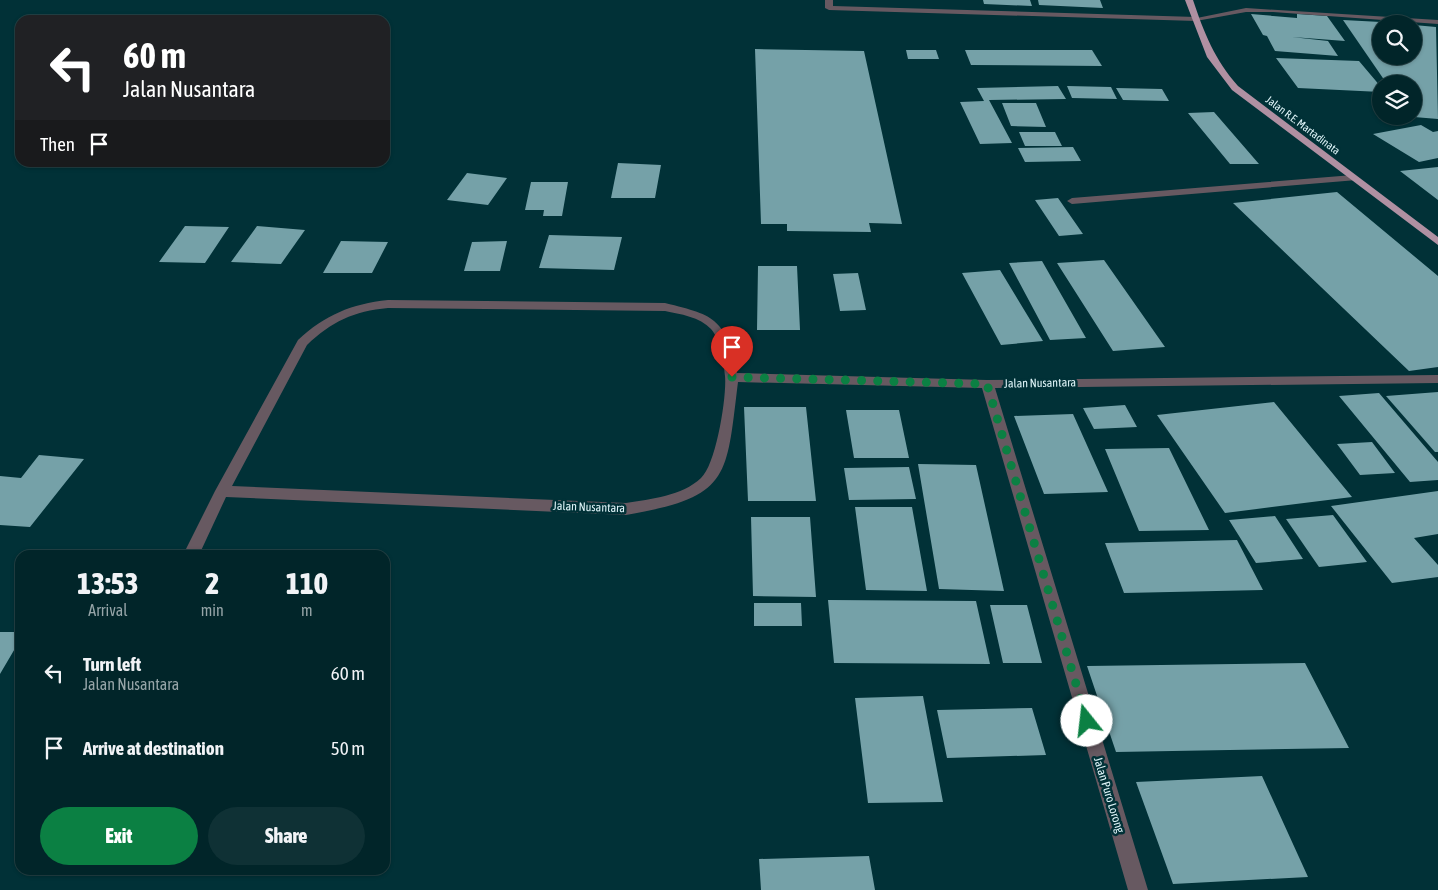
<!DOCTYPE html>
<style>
body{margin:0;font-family:"Asap Condensed",sans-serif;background:#0f3135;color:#f1f3f6;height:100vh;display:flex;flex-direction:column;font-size:19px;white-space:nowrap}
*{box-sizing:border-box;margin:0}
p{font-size:16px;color:#96a5a8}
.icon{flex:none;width:28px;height:28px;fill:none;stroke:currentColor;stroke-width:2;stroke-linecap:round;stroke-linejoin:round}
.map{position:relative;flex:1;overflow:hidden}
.side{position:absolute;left:15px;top:550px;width:375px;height:325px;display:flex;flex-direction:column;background:#012529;border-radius:15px;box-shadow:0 1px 4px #0004,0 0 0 1px #234246}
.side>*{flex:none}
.guide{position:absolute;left:15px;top:15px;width:375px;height:152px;border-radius:15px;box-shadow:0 1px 4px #0004,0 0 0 1px #234246;background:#202124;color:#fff;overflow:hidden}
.fabs{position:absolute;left:1372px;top:15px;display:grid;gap:10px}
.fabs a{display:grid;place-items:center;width:50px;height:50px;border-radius:50%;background:#012529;box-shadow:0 1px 4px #0004,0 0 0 1px #234246;font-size:25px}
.pin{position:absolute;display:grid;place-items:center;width:42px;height:42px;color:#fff;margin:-51px -21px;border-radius:50% 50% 50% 0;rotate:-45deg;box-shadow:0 0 5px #0007}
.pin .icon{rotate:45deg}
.me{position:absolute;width:55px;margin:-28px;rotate:344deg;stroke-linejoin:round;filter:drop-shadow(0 0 4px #0008)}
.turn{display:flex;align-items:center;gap:18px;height:105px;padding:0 25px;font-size:22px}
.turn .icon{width:65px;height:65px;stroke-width:2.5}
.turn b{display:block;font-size:35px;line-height:42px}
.then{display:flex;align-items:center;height:48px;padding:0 25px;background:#0003;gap:10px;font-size:19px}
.eta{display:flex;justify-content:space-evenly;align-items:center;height:85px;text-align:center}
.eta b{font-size:30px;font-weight:800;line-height:35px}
.primary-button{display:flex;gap:10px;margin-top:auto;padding:10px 25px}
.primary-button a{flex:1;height:58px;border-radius:30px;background:#0b8043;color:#fff;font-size:20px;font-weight:800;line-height:58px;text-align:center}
.primary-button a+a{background:#0f3135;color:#f1f3f6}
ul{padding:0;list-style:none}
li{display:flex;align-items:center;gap:15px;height:75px;padding:0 25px}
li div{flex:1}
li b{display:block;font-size:19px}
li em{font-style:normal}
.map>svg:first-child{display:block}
.building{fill:#75a1a8}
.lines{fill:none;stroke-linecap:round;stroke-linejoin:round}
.service{fill:#675961;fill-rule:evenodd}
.minor{fill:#675961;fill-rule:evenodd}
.trunk{fill:#b090a2;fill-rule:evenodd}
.route{stroke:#0b8043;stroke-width:9;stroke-dasharray:0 16.2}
.labels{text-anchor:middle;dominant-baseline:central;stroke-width:5;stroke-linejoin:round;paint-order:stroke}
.far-street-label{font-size:11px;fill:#ddf3f7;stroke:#013137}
.street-label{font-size:12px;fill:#ddf3f7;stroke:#013137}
</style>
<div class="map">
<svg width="1438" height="890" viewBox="0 0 1438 890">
<rect width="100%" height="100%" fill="#013137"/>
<!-- building -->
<path class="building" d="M983 0H1030L1032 6 984 4Z
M1038 0H1100L1103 8 1039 5Z
M1251 14 1297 18V14L1327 16 1345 41 1292 37 1328 41 1338 56 1275 51 1267 36 1263 35Z
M1343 20 1381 22V56H1414V25L1436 27 1438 119 1414 117V84H1387Z
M755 49 864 51 902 224 869 223 871 232 787 231V224H761Z
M906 50H936L939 59H908Z
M965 50H1092L1102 66 971 65Z
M1276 58 1359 61 1381 87V92L1298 88Z
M1058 86 1066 99 989 100 1012 143 980 144 960 102 984 101 977 88Z
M1067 86 1111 87 1117 99 1072 98Z
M1116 88 1162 89 1169 101 1123 100Z
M1002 103H1036L1046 127 1011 126Z
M1214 112 1259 164H1230L1188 113Z
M1421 125 1433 132 1438 131V158L1419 162 1373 134Z
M1019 132H1055L1062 146H1025Z
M1073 147 1081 161 1025 162 1018 148Z
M618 163 661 165 655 198H611Z
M1438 167V200L1400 171Z
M467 173 507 178 488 205 447 200Z
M531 182H568L562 216H543L544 210H525Z
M1337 192 1438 276V367L1409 371 1233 203Z
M1058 198 1083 234 1059 236 1035 200Z
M185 226 229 227 205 263 159 262Z
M257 226 305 230 281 264 231 262Z
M549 235 622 237 614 270 539 268Z
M341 241 388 242 372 273H323Z
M507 241 500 271H464L472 242Z
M1104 260 1165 347 1113 351 1057 263Z
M1042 261 1086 338 1050 340 1009 263Z
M758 266H797L800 330H757Z
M1000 270 1043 341 1001 345 962 273Z
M858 273 866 310 840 311 833 274Z
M1438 392V452H1435L1386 396Z
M1379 393 1438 462V480L1410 482 1339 396Z
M1274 402 1352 497 1225 513 1157 415Z
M1125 405 1137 427 1094 429 1083 408Z
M744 407H806L816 501H748Z
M846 410H899L909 458H854Z
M1073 414 1108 492 1044 494 1014 416Z
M1372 442 1395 473 1360 475 1337 444Z
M1169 448 1209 530 1139 531 1105 449Z
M39 455 84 459 30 527 0 525V476L21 478Z
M918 464 976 465 1004 591 939 589Z
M909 467 916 499 849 500 844 468Z
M1438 491V534L1414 538 1438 565V577L1392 583 1331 506Z
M855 507H912L927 591 866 590Z
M1333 515 1367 562 1319 567 1286 519Z
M1275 516 1303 559 1256 563 1229 520Z
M751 517H810L816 597 753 596Z
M1237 540 1263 590 1124 593 1105 543Z
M828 600 976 601 990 664 834 663Z
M754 603H801L802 626H754Z
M990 605H1027L1042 663H1003Z
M0 632H20V640L0 674Z
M1305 663 1349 748 1116 752 1087 666Z
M923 696 943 802 868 803 855 698Z
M1032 708 1046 755 947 758 937 710Z
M1262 776 1308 877 1173 884 1136 782Z
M869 856 875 890H761L759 859Z"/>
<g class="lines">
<!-- service -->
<path class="service" d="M825 0H833V6L1196 17 1200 19 1196 21 829 10 825 8Z
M1353 175 1358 178 1357 180 1072 204 1067 201 1072 198Z"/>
<!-- minor -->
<path class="minor" d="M1246 8 1438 20V24L1273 12H1246L1196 21 1192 19Z
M388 300 665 303C718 316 724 319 737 373L987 380 1438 375V383L995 388 1148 890H1128L982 388 738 382C726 478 731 497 626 515L226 497 199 555H183L215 491 298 340C325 315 351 304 388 300ZM388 308 665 311C680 314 700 317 711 329 720 339 724 363 725 376 727 396 716 465 701 478 682 496 651 499 626 503L232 486 307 345C331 322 354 311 388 308Z"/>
<!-- trunk -->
<path class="trunk" d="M1185 0H1193C1204 33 1215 60 1238 86L1438 237V245L1232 90 1207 57Z"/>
</g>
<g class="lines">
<!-- route -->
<path class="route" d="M732 377 987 384 1087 721"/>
</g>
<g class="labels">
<!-- far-street labels -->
<g class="far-street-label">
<text transform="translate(1303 125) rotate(37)">Jalan R.E. Martadinata</text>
</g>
<!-- street labels -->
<g class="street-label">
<text transform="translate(1040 383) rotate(-1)">Jalan Nusantara</text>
<text transform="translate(589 507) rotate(2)">Jalan Nusantara</text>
<text transform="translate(1109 795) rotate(73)">Jalan Puro Lorong</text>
</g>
</g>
</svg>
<div class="fabs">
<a><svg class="icon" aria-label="search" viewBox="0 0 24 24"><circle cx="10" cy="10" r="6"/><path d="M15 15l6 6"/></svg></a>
<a><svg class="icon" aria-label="layers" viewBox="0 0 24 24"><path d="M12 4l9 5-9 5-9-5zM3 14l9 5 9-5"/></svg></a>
</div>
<div class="pin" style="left:732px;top:377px;background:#d93025"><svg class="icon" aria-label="arrive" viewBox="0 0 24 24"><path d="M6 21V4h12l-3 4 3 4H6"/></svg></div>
<svg class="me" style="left:1087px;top:721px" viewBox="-20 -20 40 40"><circle r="19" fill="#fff"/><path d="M0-13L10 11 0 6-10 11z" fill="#0b8043"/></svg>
<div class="guide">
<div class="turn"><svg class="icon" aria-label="left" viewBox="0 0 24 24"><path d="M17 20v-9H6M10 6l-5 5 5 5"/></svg><div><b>60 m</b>Jalan Nusantara</div></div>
<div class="then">Then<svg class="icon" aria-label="arrive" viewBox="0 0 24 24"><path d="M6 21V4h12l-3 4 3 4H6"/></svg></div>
</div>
<section class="side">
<div class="eta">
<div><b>13:53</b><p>Arrival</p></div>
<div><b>2</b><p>min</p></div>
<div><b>110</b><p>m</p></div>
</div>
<ul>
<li><svg class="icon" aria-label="left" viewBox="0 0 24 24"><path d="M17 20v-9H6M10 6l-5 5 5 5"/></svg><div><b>Turn left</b><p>Jalan Nusantara</p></div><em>60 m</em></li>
<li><svg class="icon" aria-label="arrive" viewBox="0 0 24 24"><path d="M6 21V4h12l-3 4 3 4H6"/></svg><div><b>Arrive at destination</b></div><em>50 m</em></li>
</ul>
<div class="primary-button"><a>Exit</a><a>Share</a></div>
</section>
</div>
